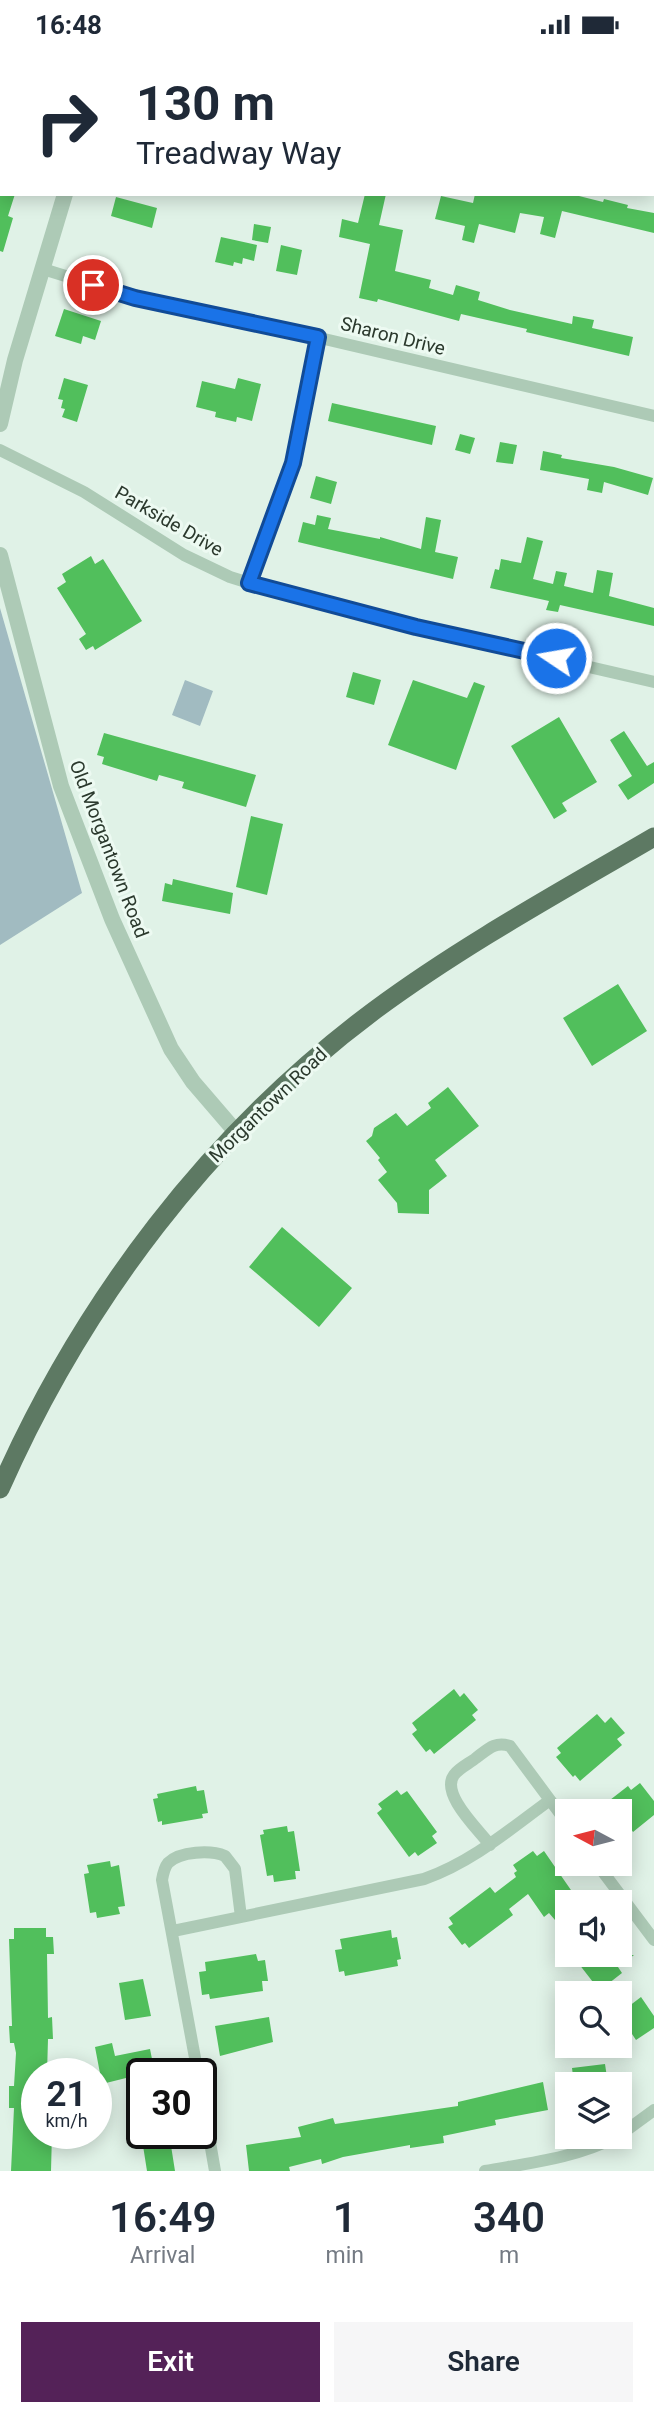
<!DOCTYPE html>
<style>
body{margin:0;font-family:Roboto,sans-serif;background:#f6f6f7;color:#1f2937;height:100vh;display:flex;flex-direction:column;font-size:26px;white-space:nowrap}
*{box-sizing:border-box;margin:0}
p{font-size:23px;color:#747a83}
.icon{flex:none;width:38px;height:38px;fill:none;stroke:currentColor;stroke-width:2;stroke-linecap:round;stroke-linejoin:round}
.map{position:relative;height:2122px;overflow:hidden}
.side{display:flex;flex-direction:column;background:#fff;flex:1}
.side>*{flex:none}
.hud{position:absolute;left:0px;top:0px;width:654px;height:147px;box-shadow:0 4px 18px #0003;background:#fff;color:#1f2937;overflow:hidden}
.needle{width:46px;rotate:277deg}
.controls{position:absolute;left:555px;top:1750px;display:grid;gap:14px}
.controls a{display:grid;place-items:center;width:77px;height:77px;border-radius:0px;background:#fff;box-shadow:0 4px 18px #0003;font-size:35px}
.speed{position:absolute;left:21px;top:2009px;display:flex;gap:14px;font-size:35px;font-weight:700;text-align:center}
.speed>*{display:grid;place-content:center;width:91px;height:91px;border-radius:50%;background:#fff;box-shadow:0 4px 18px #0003;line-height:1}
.speed small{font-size:18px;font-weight:400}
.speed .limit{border:4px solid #111;border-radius:10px;background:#fff;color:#111}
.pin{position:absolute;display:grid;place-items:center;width:60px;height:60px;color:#fff;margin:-30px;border:4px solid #fff;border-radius:50%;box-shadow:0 2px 7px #0007}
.me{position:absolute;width:77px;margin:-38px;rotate:282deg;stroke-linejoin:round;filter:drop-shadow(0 0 5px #0008)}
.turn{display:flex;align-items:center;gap:24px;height:147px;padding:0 21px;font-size:32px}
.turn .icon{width:91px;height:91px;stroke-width:2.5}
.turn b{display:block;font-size:49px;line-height:60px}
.eta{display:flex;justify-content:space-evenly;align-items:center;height:119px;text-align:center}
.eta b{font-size:42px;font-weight:600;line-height:49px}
.primary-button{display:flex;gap:14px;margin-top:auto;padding:14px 21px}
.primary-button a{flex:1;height:80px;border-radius:0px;background:#542258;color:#fff;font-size:28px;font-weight:600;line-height:80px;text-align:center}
.primary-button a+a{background:#f6f6f7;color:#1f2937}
.status{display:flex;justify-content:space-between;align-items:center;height:49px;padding:0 35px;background:#fff;direction:ltr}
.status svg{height:19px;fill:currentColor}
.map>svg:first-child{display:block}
.green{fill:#a1bbc1}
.building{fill:#51bf5c}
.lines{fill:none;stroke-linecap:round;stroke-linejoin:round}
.minor{stroke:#adcab6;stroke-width:12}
.tertiary{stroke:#adcab6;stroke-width:16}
.primary{stroke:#5d7963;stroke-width:19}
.route-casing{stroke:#114b97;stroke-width:18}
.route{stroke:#1a73e8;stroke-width:12}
.labels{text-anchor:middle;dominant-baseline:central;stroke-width:6;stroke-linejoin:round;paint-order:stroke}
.street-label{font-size:19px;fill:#2b392d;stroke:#edfaf2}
</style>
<div class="status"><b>16:48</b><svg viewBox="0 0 49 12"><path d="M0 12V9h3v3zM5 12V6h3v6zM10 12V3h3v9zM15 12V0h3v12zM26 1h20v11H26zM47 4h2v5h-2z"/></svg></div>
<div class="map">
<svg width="654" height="2122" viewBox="0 0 654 2122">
<rect width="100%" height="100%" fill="#e0f2e7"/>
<!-- green -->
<path class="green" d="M0 559 82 844 0 896Z
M185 631 213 642 200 677 172 666Z"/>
<!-- building -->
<path class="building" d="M0 145H15L8 167 13 169 3 203 0 202Z
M365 145H386L379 176 403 181 395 222 431 231 429 239 453 246 456 236 480 243 478 251 510 261 572 275 573 267 594 271 592 279 633 288 629 307 526 283 527 280 461 265 459 272 378 250 377 253 359 249 370 195 339 188 342 170 358 174Z
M475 145H571L603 153 604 150 628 156 627 159 654 164V184L562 162 555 189 540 185 544 168 520 164 515 184 479 175 474 194 462 191 465 177 435 170 441 147 473 154Z
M116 148 157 159 152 179 111 167Z
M254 175 271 178 268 194 252 191Z
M221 188 257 196 254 212 243 209 242 215 234 213 233 217 215 213Z
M281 196 302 201 297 226 276 222Z
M64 260 101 272 95 291 83 287 81 295 55 287Z
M64 329 88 336 77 373 62 368 65 360 61 359 63 351 58 350Z
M238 329 261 335 252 372 237 368 236 373 215 368 216 363 196 358 202 332 235 340Z
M332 354 436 377 432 396 328 372Z
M460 385 475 389 470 405 455 401Z
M500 393 517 396 513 415 496 413Z
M543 402 562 406 561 409 614 418 653 429 648 446 604 433 602 444 587 441 589 430 540 421Z
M316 427 337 433 331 455 310 449Z
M317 466 331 469 328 480 380 490V488L421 500 426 468 441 471 435 503 458 508 453 530 298 493 303 473 315 476Z
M527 488 543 492 533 530 553 535 556 522 567 524 564 537 593 544 597 521 613 524 609 547 654 559V577L560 556 558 563 546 561 549 552 490 539 495 520 499 521 501 510 521 514Z
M91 507 95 515 103 510 142 572 95 601 93 597 86 601 79 590 86 585 57 539 66 533 62 525Z
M353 623 381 631 374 656 346 648Z
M413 631 467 649 474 633 485 637 456 721 388 696Z
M559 668 597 733 562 754 567 762 554 770 511 697Z
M624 682 647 717 654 713V734L628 751 618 736 632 727 610 691Z
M104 684 256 726 246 758 182 739 184 733 159 726 157 732 102 715 104 708 97 706Z
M251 767 283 775 267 846 236 838Z
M173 830 233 844 230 865 162 852 165 834 172 836Z
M618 935 647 982 592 1017 563 969Z
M448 1038 479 1077 435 1111 447 1127 429 1141V1165L398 1164 397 1154 378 1131 387 1123 378 1111 380 1109 366 1092 372 1087 374 1079 396 1064 407 1077 431 1059 428 1054Z
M282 1178 352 1239 319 1278 249 1218Z
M454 1640 460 1648 464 1644 478 1661 472 1666 476 1671 434 1705 430 1700 426 1703 412 1685 417 1681 412 1674Z
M597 1665 605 1674 611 1668 625 1684 617 1690 622 1696 580 1732 575 1726 573 1728 556 1708 561 1704 557 1699Z
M640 1734 654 1752V1766L633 1783 631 1780 620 1788V1762H601L613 1754 610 1751 628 1737 631 1741Z
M196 1737 197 1742 204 1741 208 1764 202 1765 203 1769 162 1776V1772L158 1773 153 1750 158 1749 157 1745Z
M397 1741 401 1746 407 1742 437 1783 432 1787 437 1794 418 1807 415 1803 409 1808 377 1764 382 1760 378 1755Z
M287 1777 288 1783 294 1782 300 1822H295L296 1830 274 1833 273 1826 267 1827 260 1786 264 1785 263 1781Z
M533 1802 537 1807 544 1802 573 1844 567 1848V1885L549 1864 544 1868 528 1845 509 1860 513 1866 469 1899 465 1894 462 1896 448 1878 453 1875 449 1869 490 1838 495 1844 516 1828 514 1824 517 1822 513 1816Z
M110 1812 111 1818 119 1816 125 1857 118 1858 120 1865 97 1869 96 1863 90 1864 84 1825 89 1824 87 1816Z
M14 1879H46V1888H53L54 1905H47L48 1969 52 1968 53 1990H48L47 2025H37V2084H52L51 2122H11L14 2059H9V2037H14L16 2004 14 1994H10L9 1977H12L9 1890H14Z
M391 1881 392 1889 397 1888 401 1910 397 1911 398 1917 345 1927 344 1922 339 1923 335 1901 342 1900 340 1890Z
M256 1905 258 1912 265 1911 268 1932H262L263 1942 210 1950 209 1945 202 1946 199 1923 206 1922 205 1913Z
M572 1906H634L618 1918 622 1924 604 1938 601 1934 596 1937Z
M143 1930 151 1967 125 1971 119 1934Z
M641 1948 654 1967V1979L636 1991 620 1967V1964Z
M269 1968 273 1993 220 2007 215 1977Z
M112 1994 115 2007 150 2000 155 2025H142L102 2035 95 1998Z
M605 2015 608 2035H574L572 2019Z
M543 2033 548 2061 495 2071 496 2076 443 2087 444 2094 410 2099V2096L343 2108 322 2115 321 2110 289 2118 290 2122H249L246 2096 301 2088 298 2078 333 2069 335 2075 458 2057V2053Z
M141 2084H169L175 2122H147Z"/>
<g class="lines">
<!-- minor -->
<path class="minor" d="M210 0 218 2
M0 64 2 65
M653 104 654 105
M43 220 136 249 303 285 654 367
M0 401 84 443 184 506 230 528 281 544 416 578 654 633
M249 534 294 414 318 288
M490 1796C479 1781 440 1745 454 1726 459 1719 470 1714 476 1709 488 1700 495 1692 510 1697L567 1774
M597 1815 654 1891
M173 1882 424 1830C472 1813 509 1781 550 1751
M198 2025 162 1831C163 1825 164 1819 168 1814 180 1802 211 1801 225 1807L235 1820 241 1868
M201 2042 215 2122
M620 2086 654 2061
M485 2122C529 2114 576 2109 616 2088"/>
<!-- tertiary -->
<path class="tertiary" d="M112 2V0
M0 375 15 311 65 145
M0 506 61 737 112 870 171 1000 193 1033 236 1083"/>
<!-- primary -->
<path class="primary" d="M0 1440C83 1252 210 1084 375 961 463 896 560 843 654 788"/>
</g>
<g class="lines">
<defs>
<path id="route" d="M93 236 135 249 318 288 293 414 249 534 416 578 556 609"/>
</defs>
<!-- route casing -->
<use href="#route" class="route-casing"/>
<!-- route -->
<use href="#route" class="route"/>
</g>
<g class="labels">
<!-- street labels -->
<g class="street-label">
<text transform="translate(393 287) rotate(14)">Sharon Drive</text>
<text transform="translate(169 472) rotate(30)">Parkside Drive</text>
<text transform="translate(109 800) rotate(69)">Old Morgantown Road</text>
<text transform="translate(268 1056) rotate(-44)">Morgantown Road</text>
</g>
</g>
</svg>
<div class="controls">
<a><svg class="needle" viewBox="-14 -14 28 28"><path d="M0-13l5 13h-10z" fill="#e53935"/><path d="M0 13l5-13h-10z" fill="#747a83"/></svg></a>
<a><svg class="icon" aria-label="sound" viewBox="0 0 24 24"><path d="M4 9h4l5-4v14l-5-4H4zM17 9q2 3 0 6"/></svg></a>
<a><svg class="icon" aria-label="search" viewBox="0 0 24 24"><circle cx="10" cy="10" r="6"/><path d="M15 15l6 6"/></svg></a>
<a><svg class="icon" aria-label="layers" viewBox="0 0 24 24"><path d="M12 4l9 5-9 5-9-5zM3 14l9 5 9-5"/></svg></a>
</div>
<div class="speed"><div>21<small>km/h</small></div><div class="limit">30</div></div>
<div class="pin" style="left:93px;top:236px;background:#d93025"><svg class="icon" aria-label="arrive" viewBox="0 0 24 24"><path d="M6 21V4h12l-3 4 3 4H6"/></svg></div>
<svg class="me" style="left:556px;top:609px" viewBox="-20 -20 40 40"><circle r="17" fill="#1a73e8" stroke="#fff" stroke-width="3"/><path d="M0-11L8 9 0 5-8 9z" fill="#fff"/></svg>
<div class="hud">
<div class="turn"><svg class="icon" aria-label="right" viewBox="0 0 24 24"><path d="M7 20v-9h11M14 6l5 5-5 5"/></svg><div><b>130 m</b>Treadway Way</div></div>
</div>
</div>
<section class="side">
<div class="eta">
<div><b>16:49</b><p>Arrival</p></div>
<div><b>1</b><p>min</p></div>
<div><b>340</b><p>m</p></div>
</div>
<div class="primary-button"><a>Exit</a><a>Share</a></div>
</section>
